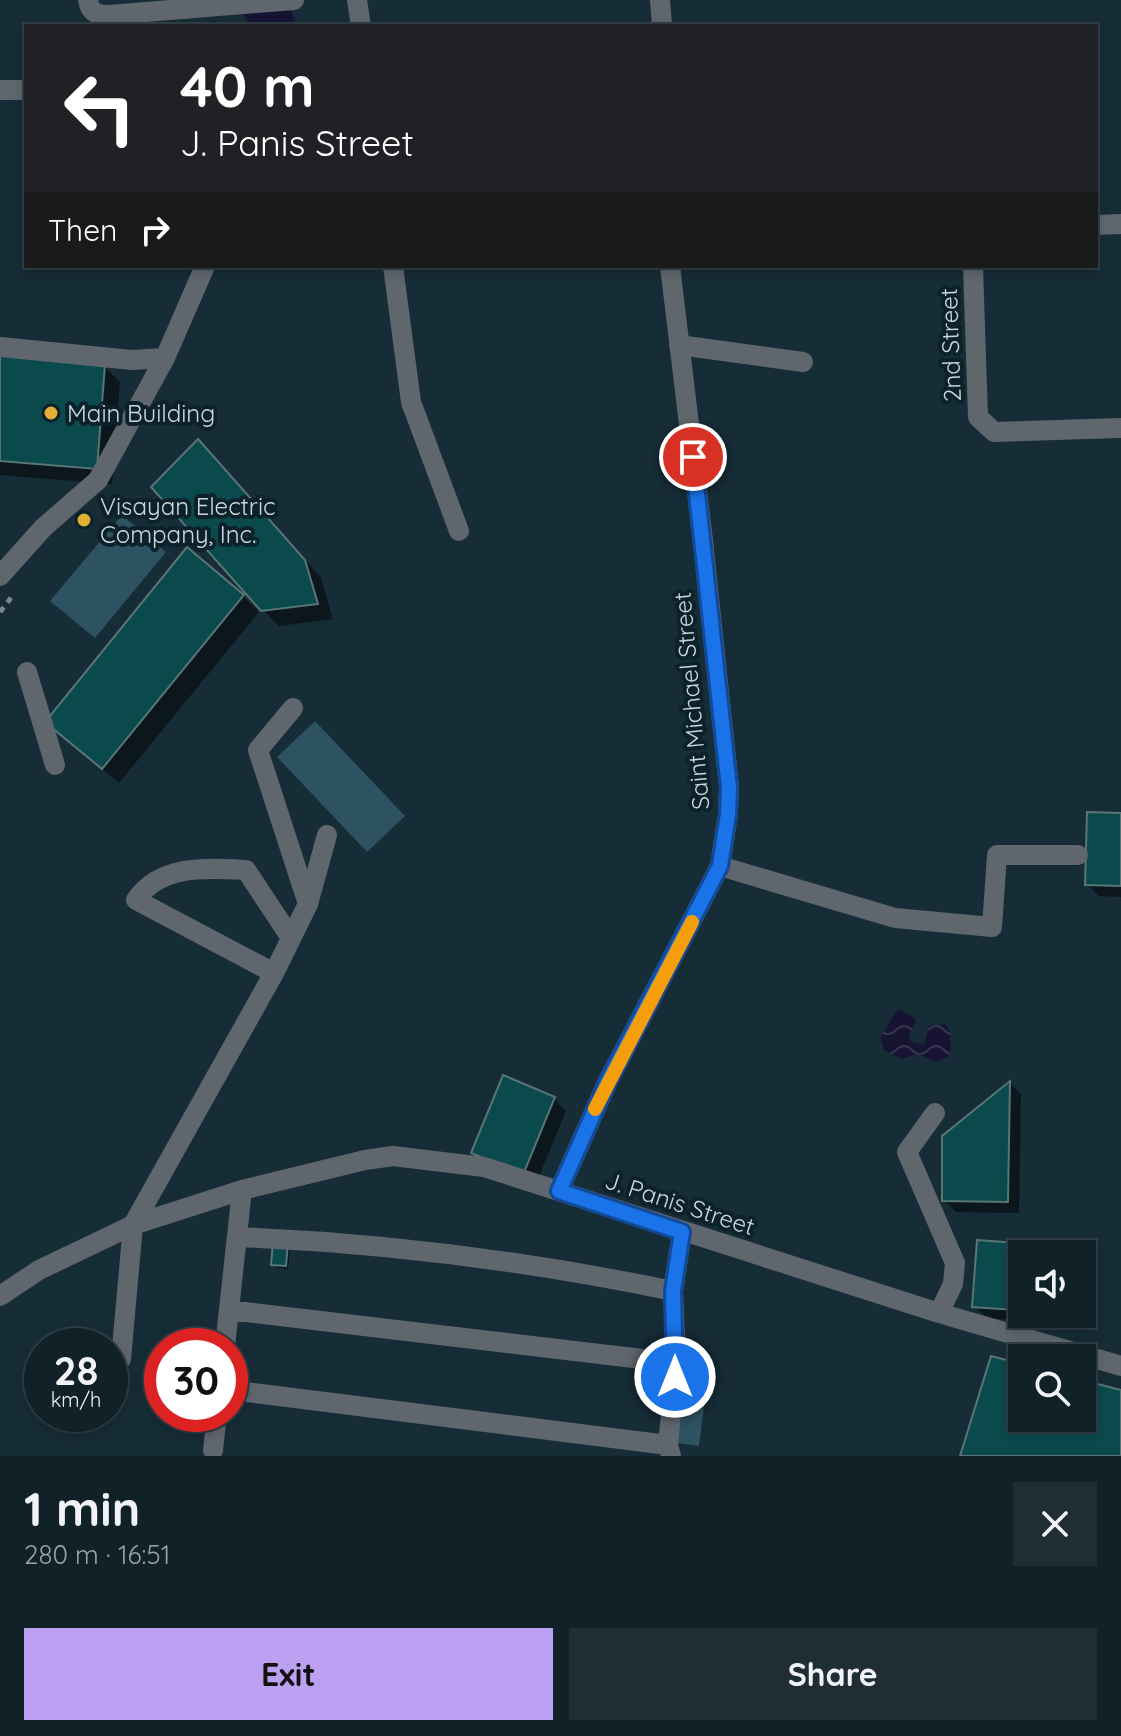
<!DOCTYPE html>
<meta charset="utf-8">
<style>
body{margin:0;font-family:Quicksand,sans-serif;background:#1e2e34;color:#f1f3f6;height:100vh;display:flex;flex-direction:column;font-size:30px;white-space:nowrap}
*{box-sizing:border-box;margin:0}
p{font-size:26px;color:#9ca3a8}
.icon{flex:none;width:44px;height:44px;fill:none;stroke:currentColor;stroke-width:2;stroke-linecap:round;stroke-linejoin:round}
.map{position:relative;height:1456px;overflow:hidden}
.details{display:flex;flex-direction:column;background:#102128;flex:1}
.details>*{flex:none}
.hud{position:absolute;left:24px;top:24px;width:1074px;height:244px;border-radius:0px;box-shadow:0 4px 12px #0003,0 0 0 2px #303e45;background:#202124;color:#fff;overflow:hidden}
.buttons{position:absolute;left:1008px;top:1240px;display:grid;gap:16px}
.buttons a{display:grid;place-items:center;width:88px;height:88px;border-radius:0px;background:#102128;box-shadow:0 4px 12px #0003,0 0 0 2px #303e45;font-size:40px}
.speed{position:absolute;left:24px;top:1328px;display:flex;gap:16px;font-size:40px;font-weight:700;text-align:center}
.speed>*{display:grid;place-content:center;width:104px;height:104px;border-radius:50%;background:#102128;box-shadow:0 4px 12px #0003,0 0 0 2px #303e45;line-height:1}
.speed small{font-size:20px;font-weight:400}
.speed .limit{border:12px solid #d22;background:#fff;color:#111}
.pin{position:absolute;display:grid;place-items:center;width:68px;height:68px;color:#fff;margin:-34px;border:4px solid #fff;border-radius:50%;box-shadow:0 2px 8px #0007}
.me{position:absolute;width:88px;margin:-44px;rotate:0deg;stroke-linejoin:round;filter:drop-shadow(0 0 6px #0008)}
.turn{display:flex;align-items:center;gap:28px;height:168px;padding:0 24px;font-size:36px}
.turn .icon{width:104px;height:104px;stroke-width:2.5}
.turn b{display:block;font-size:56px;line-height:68px}
.then{display:flex;align-items:center;height:76px;padding:0 24px;background:#0003;gap:16px;font-size:30px}
.round{display:grid;place-items:center;flex:none;width:84px;height:84px;border-radius:0px;background:#1e2e34}
.overview{display:flex;align-items:center;justify-content:space-between;height:136px;padding:0 24px}
h1{font-size:48px;font-weight:800;line-height:60px}
.button{display:flex;gap:16px;margin-top:auto;padding:16px 24px}
.button a{flex:1;height:92px;border-radius:0px;background:#bca0f2;color:#111;font-size:32px;font-weight:800;line-height:92px;text-align:center}
.button a+a{background:#1e2e34;color:#f1f3f6}
.map>svg:first-child{display:block}
.pitch{fill:#2d5262}
.water{fill:url(#water-waves)}
.shadow{fill:#0007}
.lines{fill:none;stroke-linecap:round;stroke-linejoin:round}
.river{stroke:#171332;stroke-width:46}
.building{fill:#0a4a4d;stroke:#597576;stroke-width:2}
.path{stroke:#76888f;stroke-width:5;stroke-dasharray:6 6;stroke-linecap:butt}
.minor{stroke:#60666e;stroke-width:20}
.route-casing{stroke:#114b97;stroke-width:20}
.route{stroke:#1a73e8;stroke-width:14}
.slow{stroke:#f59e0b;stroke-width:14}
.poi-dot{fill:#e3ae35;stroke:#0c222b;stroke-width:3}
.labels{text-anchor:middle;dominant-baseline:central;stroke-width:8;stroke-linejoin:round;paint-order:stroke}
.street-label{font-size:24px;fill:#cad7dd;stroke:#0c222b}
.poi-label{font-size:24px;fill:#cad7dd;stroke:#0c222b;text-anchor:start}
</style>
<div class="map">
<svg width="1121" height="1456" viewBox="0 0 1121 1456">
<defs>
<pattern id="water-waves" width="16" height="10" patternUnits="userSpaceOnUse" patternTransform="scale(2)"><rect width="16" height="10" fill="#171332"/><path d="M0 5q4-4 8 0t8 0" fill="none" stroke="#37354f"/></pattern>
</defs>
<rect width="100%" height="100%" fill="#162c36"/>
<!-- pitch -->
<path class="pitch" d="M122 515 166 552 95 638 50 601Z
M315 721 405 816 367 852 277 757Z
M668 1360 709 1365 699 1446 659 1441Z"/>
<!-- water -->
<path class="water" d="M900 1010 914 1018 916 1022 909 1035 911 1042 924 1045 929 1026 945 1024 951 1032C949 1041 952 1047 950 1055L937 1062 917 1054 902 1059 884 1050 880 1038 896 1011Z"/>
<!-- shadow -->
<path class="shadow" d="M0 358 104 366 120 382 112 484 0 475Z
M214 457 321 578 333 619 279 626 263 610Z
M243 596 259 612 119 783 64 737Z
M1121 815V897L1099 896 1087 884Z
M504 1078 554 1099 566 1111 535 1186 485 1165 473 1153Z
M1010 1083 1021 1094 1019 1213 956 1212 944 1200Z
M287 1245 290 1248 288 1269 277 1268 273 1264Z
M1018 1245 1027 1254H1022V1314H1026V1321L986 1318 975 1306Z"/>
<g class="lines">
<!-- river -->
<path class="river" d="M265 0 272 26"/>
</g>
<!-- building -->
<path class="building" d="M0 355 105 364 97 469 0 461Z
M198 439 305 560 318 604 261 611 151 487Z
M187 547 244 595 102 769 45 722Z
M1087 812 1121 813V886L1085 885Z
M503 1075 555 1097 523 1175 471 1153Z
M1010 1081 1008 1202 942 1201V1136Z
M977 1240 1019 1243 1015 1310 972 1307Z
M273 1242 288 1243 286 1266 271 1265Z
M991 1356 1022 1364V1418H1082V1380L1121 1390V1456H960Z"/>
<g class="lines">
<!-- path -->
<path class="path" d="M0 612 14 594"/>
<!-- minor -->
<path class="minor" d="M88 0C90 13 97 15 109 15L294 0
M357 0 361 26
M660 0 662 26
M0 90H26
M1096 225 1121 224
M393 266 411 402 459 531
M973 266 978 417 994 432 1121 428
M679 345 803 362
M0 347 132 360 165 358 98 480 43 528 0 576
M165 358 205 266
M27 672 55 765
M293 708 258 750 308 904
M720 866 895 918 992 927 997 855H1078
M274 973 136 900C160 864 208 868 246 870L291 938
M935 1113 907 1152 955 1263 953 1284 939 1313
M559 1191 607 1083 720 866 728 814 729 787 703 541 670 266
M237 1237C384 1243 529 1261 673 1291
M0 1296 39 1270 133 1225 242 1190 365 1160 393 1156 484 1167 939 1313 1121 1366
M229 1310 676 1363
M225 1346 242 1190
M121 1359 133 1225 274 973 308 904 327 835
M230 1390 668 1445
M213 1450 217 1414
M671 1456 668 1445 676 1363 673 1291 682 1232"/>
</g>
<g class="lines">
<defs>
<path id="route" d="M675 1377 673 1291 682 1232 559 1191 607 1083 720 866 728 814 729 787 693 457"/>
</defs>
<!-- route casing -->
<use href="#route" class="route-casing"/>
<!-- route -->
<use href="#route" class="route"/>
<!-- slow -->
<path class="slow" d="M595 1109 692 922"/>
</g>
<!-- markers -->
<g class="poi-dot">
<circle cx="51" cy="413" r="8"/>
<circle cx="84" cy="520" r="8"/>
</g>
<g class="labels">
<!-- street labels -->
<g class="street-label">
<text transform="translate(950 345) rotate(-92)">2nd Street</text>
<text transform="translate(691 701) rotate(-95)">Saint Michael Street</text>
<text transform="translate(680 1203) rotate(18)">J. Panis Street</text>
</g>
<!-- poi labels -->
<g class="poi-label">
<text x="67" y="413">Main Building</text>
<text x="100" y="506">Visayan Electric<tspan x="100" dy="28">Company, Inc.</tspan></text>
</g>
</g>
</svg>
<div class="buttons">
<a><svg class="icon" aria-label="sound" viewBox="0 0 24 24"><path d="M4 9h4l5-4v14l-5-4H4zM17 9q2 3 0 6"/></svg></a>
<a><svg class="icon" aria-label="search" viewBox="0 0 24 24"><circle cx="10" cy="10" r="6"/><path d="M15 15l6 6"/></svg></a>
</div>
<div class="speed"><div>28<small>km/h</small></div><div class="limit">30</div></div>
<div class="pin" style="left:693px;top:457px;background:#d93025"><svg class="icon" aria-label="arrive" viewBox="0 0 24 24"><path d="M6 21V4h12l-3 4 3 4H6"/></svg></div>
<svg class="me" style="left:675px;top:1377px" viewBox="-20 -20 40 40"><circle r="17" fill="#1a73e8" stroke="#fff" stroke-width="3"/><path d="M0-11L8 9 0 5-8 9z" fill="#fff"/></svg>
<div class="hud">
<div class="turn"><svg class="icon" aria-label="left" viewBox="0 0 24 24"><path d="M17 20v-9H6M10 6l-5 5 5 5"/></svg><div><b>40 m</b>J. Panis Street</div></div>
<div class="then">Then<svg class="icon" aria-label="right" viewBox="0 0 24 24"><path d="M7 20v-9h11M14 6l5 5-5 5"/></svg></div>
</div>
</div>
<section class="details">
<div class="overview"><div><h1>1 min</h1><p>280 m · 16:51</p></div><a class="round"><svg class="icon" aria-label="close" viewBox="0 0 24 24"><path d="M6 6l12 12M18 6L6 18"/></svg></a></div>
<div class="button"><a>Exit</a><a>Share</a></div>
</section>
